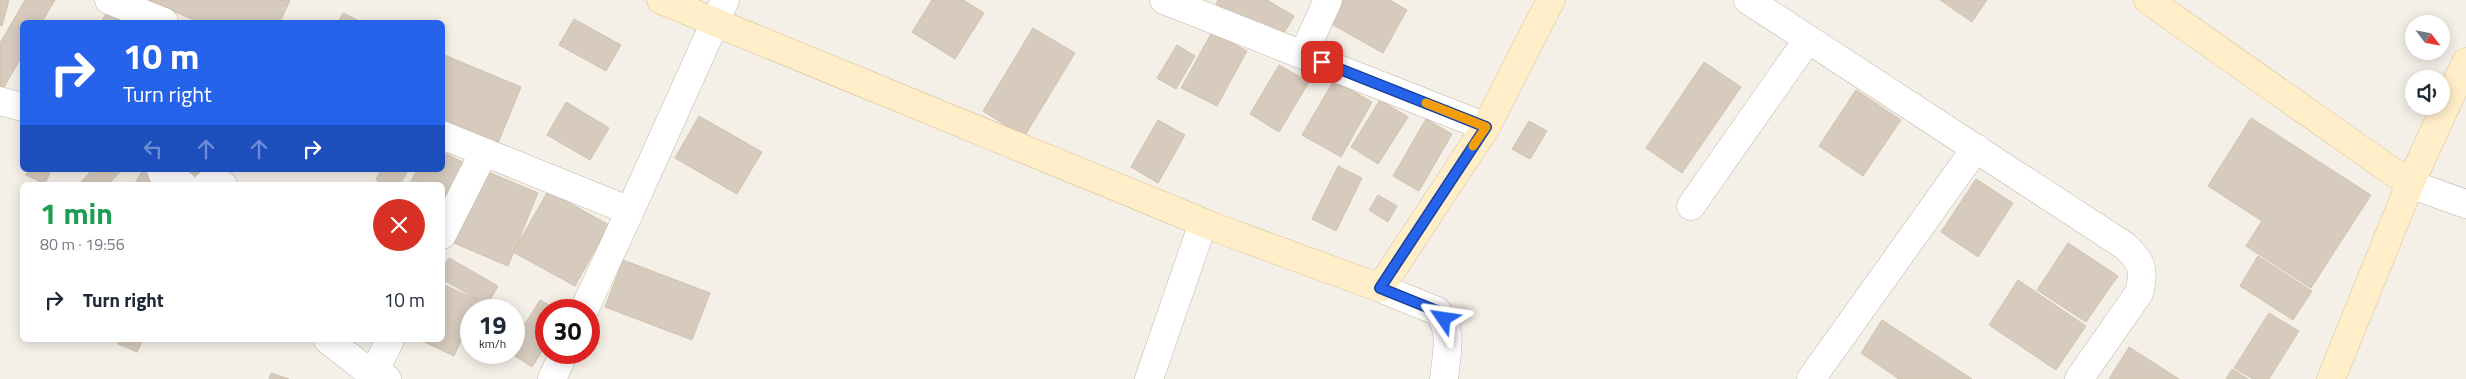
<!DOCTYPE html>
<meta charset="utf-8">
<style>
body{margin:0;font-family:"Titillium Web",sans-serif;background:#f6f6f7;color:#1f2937;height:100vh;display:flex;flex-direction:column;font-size:19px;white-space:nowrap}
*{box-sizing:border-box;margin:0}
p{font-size:16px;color:#747a83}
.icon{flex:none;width:28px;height:28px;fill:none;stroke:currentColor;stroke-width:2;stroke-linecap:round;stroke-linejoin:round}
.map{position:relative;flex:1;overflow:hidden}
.details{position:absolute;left:20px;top:182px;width:425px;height:160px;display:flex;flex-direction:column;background:#fff;border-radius:8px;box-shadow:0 2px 12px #0003}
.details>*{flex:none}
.guide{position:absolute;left:20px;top:20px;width:425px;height:152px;border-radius:8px;box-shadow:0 2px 12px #0003;background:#2563eb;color:#fff;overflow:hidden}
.needle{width:32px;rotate:122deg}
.tools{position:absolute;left:2405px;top:15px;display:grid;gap:10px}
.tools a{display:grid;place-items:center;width:45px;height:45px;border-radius:50%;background:#fff;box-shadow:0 2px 12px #0003;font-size:25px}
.speed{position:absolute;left:460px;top:299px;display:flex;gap:10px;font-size:25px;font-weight:700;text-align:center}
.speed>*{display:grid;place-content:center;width:65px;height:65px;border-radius:50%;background:#fff;box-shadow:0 2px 12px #0003;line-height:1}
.speed small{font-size:12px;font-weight:400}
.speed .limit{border:8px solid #d22;background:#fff;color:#111}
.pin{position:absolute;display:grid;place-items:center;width:42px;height:42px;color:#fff;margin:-21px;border-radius:10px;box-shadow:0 2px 8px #0006}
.me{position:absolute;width:55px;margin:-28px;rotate:302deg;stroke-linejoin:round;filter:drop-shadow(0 0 4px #0008)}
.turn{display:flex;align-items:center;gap:18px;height:105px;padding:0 20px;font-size:22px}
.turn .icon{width:65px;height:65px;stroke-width:2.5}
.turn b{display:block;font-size:35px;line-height:42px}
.lanes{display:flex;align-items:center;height:48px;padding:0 20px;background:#0003;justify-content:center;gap:25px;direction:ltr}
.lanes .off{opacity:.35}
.round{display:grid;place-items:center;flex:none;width:52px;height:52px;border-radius:26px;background:#f6f6f7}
.headline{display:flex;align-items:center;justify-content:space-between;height:85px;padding:0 20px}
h1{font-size:30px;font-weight:700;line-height:38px;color:#1e9e55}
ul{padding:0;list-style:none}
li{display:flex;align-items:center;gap:15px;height:65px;padding:0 20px}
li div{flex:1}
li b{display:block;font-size:19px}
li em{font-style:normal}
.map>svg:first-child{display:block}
.building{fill:#d6cbbd;stroke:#d1c2b0}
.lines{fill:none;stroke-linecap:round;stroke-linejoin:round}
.street-casing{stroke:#c0b7aa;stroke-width:29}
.secondary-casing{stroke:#d5c197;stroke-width:29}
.street{stroke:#fff;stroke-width:28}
.secondary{stroke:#ffeec7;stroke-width:28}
.route-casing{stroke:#184099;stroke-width:12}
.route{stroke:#2563eb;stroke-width:9}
.slow{stroke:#f59e0b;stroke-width:9}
</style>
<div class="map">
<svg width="2466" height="379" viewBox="0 0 2466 379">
<rect width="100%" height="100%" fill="#f4f0e8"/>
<!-- building -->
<path class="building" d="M0 0H9L2 26 0 25Z
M25 0H55L42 22H22V56L0 94V43Z
M149 0H290L280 22H198Z
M932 0H963L984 13 955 59 912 32Z
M1218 0H1267L1294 16 1280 40 1216 4Z
M1338 0H1390L1407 10 1383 53 1326 21Z
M1940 0H1987L1972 22Z
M110 7 138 22H101Z
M343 13 361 22H338Z
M574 19 621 45 606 71 559 45Z
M1033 28 1075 53 1024 137 983 111Z
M1212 32 1247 51 1217 106 1181 88Z
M1177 45 1195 56 1176 89 1157 78Z
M442 54 521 87 496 148 442 126Z
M1704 62 1741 87 1682 173 1646 148Z
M1279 65 1309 82 1279 132 1250 114Z
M1334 80 1372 102 1341 157 1302 135Z
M1856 90 1901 120 1863 176 1819 146Z
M1380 100 1408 117 1378 164 1351 147Z
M566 102 609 128 590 160 547 135Z
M699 116 762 152 737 194 675 158Z
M2251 118 2371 195 2311 288 2246 246 2262 221 2208 186Z
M1426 119 1452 134 1419 191 1393 176Z
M1158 120 1185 135 1158 183 1131 167Z
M1529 121 1547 131 1530 159 1512 149Z
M442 152 471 166 442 220V185H409L417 170H442Z
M1338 166 1362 178 1336 231 1312 219Z
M479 168 538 193 508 266 449 241Z
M28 170H51L45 184 26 175Z
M92 170H120L121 171 108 185H78Z
M143 170H148L164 181 162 185H134Z
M166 170H206L198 185Z
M381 170H408L400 185H385L376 180Z
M1976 179 2013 203 1978 257 1941 232Z
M548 191 609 225 575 286 513 252Z
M1378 195 1397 206 1388 222 1369 210Z
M2068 243 2118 276 2086 322 2037 290Z
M2258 256 2312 291 2293 320 2240 286Z
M449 258 498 286 487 305 442 279V269Z
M623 260 710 293 692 340 605 307Z
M2018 280 2086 326 2056 370 1989 325Z
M442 284 480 301 475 310H471V319L454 356 420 340H442Z
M540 300 557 310H546V345L532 367 509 352H514V316L525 324Z
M492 302 504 310H487Z
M2269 313 2299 331 2269 379H2253L2234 368Z
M1882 320 1972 379H1899L1861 353Z
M120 340H143L137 352 118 344Z
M2129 347 2179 379H2109Z
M2232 369 2248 379H2226Z
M271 373 289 379H269Z"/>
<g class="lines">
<defs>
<path id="street" d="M109 0 164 22
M1164 0 1303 55
M1328 0 1303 55 1486 127
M1748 0 2125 246C2142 262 2145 269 2139 293L2079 379
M0 101 22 107
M442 135 630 211 584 310
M161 170 163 175 183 185
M2410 184 2466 204
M207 185 213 181 223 185
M1691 206 1808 39
M630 211 725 0
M442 235 484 152
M1380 288 1437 311C1454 329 1446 356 1444 379
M328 340 373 375 387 379
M371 379 390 340
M552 379 564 352
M1149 379 1203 223
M1811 379 1976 148"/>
<path id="secondary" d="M661 0 1214 227 1380 288 1486 127 1551 0
M2148 0 2410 184
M2331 379 2410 184 2466 62"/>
</defs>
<!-- street casing -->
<use href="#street" class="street-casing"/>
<!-- secondary casing -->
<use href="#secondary" class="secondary-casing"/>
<!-- street -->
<use href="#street" class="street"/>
<!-- secondary -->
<use href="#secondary" class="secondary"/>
</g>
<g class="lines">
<defs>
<path id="route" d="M1322 62 1486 127 1380 288 1437 311 1444 319"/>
</defs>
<!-- route casing -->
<use href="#route" class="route-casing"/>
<!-- route -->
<use href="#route" class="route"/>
<!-- slow -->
<path class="slow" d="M1426 103 1486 127 1473 146"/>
</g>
</svg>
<div class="tools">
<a><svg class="needle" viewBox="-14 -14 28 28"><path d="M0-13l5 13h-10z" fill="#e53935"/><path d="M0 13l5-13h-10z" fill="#747a83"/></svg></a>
<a><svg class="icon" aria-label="sound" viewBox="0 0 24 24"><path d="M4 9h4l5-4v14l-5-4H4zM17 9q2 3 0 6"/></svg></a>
</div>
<div class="speed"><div>19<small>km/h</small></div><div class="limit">30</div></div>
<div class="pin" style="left:1322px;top:62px;background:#d93025"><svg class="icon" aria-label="arrive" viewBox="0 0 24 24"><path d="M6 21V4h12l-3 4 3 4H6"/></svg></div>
<svg class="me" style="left:1444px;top:319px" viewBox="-20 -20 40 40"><path d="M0-17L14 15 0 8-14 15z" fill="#2563eb" stroke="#fff" stroke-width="4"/></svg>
<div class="guide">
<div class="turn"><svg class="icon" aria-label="right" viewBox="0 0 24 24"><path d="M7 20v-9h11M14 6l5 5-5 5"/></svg><div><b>10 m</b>Turn right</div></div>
<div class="lanes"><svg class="icon off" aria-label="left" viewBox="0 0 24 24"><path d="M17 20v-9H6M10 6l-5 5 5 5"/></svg><svg class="icon off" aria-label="ahead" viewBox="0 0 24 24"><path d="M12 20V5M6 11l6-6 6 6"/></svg><svg class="icon off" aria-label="ahead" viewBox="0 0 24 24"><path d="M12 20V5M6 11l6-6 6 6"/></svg><svg class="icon" aria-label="right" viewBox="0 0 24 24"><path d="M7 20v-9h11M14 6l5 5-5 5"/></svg></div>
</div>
<section class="details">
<div class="headline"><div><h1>1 min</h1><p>80 m · 19:56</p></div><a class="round" style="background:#d93025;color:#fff"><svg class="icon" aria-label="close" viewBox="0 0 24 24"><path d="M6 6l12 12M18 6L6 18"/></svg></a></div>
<ul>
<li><svg class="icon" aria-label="right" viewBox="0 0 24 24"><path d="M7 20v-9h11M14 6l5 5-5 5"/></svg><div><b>Turn right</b></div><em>10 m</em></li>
</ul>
</section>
</div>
